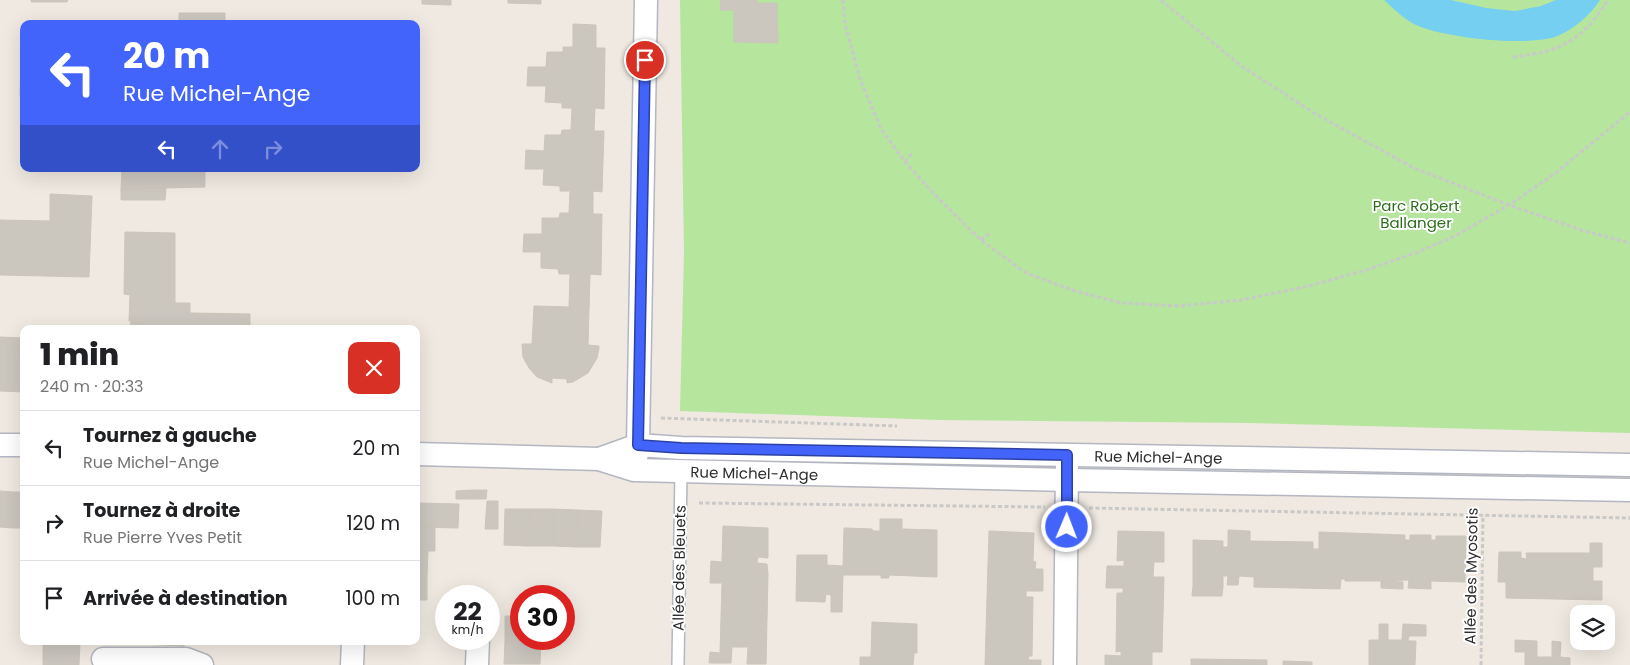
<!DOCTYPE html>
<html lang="fr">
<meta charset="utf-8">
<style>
body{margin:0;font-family:Poppins,sans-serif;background:#f2f2f2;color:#202124;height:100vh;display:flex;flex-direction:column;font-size:19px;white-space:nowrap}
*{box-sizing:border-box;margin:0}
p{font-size:16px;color:#757577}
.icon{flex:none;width:28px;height:28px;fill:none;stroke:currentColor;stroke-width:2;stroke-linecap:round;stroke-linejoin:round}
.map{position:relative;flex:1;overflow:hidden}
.panel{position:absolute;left:20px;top:325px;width:400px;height:320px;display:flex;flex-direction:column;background:#fff;border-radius:10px;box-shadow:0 5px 20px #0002}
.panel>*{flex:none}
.top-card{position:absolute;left:20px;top:20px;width:400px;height:152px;border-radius:10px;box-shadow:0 5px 20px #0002;background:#4264fb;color:#fff;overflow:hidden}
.fabs{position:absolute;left:1570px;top:605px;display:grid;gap:10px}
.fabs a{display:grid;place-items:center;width:45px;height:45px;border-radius:10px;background:#fff;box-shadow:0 5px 20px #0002;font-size:25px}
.speed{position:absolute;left:435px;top:585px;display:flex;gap:10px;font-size:25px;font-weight:700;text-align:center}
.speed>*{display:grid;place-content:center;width:65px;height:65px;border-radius:50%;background:#fff;box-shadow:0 5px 20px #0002;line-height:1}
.speed small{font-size:12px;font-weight:400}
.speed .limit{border:8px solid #d22;background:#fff;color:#111}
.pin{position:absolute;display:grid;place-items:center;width:42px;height:42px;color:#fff;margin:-21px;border:2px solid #fff;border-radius:50%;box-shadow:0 1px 5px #0007}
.me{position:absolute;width:55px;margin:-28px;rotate:1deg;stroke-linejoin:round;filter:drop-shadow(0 0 4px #0008)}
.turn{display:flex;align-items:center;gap:18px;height:105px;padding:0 20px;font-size:22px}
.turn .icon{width:65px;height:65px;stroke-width:2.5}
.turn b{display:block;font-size:35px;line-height:42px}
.lanes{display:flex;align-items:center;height:48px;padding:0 20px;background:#0003;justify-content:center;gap:25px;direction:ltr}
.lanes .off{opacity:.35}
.round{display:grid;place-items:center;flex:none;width:52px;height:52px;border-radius:10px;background:#f2f2f2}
.overview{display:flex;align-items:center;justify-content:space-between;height:85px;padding:0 20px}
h1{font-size:30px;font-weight:800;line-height:38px}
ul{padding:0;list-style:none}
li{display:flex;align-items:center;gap:15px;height:75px;padding:0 20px;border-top:1px solid #e0e0e0}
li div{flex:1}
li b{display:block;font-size:19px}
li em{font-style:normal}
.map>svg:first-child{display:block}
.green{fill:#b6e59e}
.water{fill:#75cff0}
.building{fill:#cbc7bf;stroke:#cbc5ba}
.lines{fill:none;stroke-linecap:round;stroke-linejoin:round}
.lane-casing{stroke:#b4b7c1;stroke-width:14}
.street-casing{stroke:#b4b7c1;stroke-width:25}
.path{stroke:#c9c9c9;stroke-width:3;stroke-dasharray:4 2.5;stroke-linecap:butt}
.lane{stroke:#fff;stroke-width:11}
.street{stroke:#fff;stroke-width:22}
.route-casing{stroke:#2b41a3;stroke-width:12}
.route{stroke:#4264fb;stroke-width:9}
.labels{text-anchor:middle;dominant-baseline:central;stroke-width:4;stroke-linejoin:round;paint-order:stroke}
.park-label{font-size:15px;fill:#2c6e1b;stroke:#fff}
.street-label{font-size:15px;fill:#2e2e2e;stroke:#fff}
</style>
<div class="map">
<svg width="1630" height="665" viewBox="0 0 1630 665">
<rect width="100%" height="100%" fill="#efe9e1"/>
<!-- green -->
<path class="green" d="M680 0H1630V433L1249 423 939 420 680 411 684 253Z"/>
<!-- water -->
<path class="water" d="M1384 0H1451L1486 8 1515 11 1541 6 1556 0H1600C1591 14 1575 28 1560 35 1532 48 1442 38 1414 24 1403 18 1394 9 1384 0Z"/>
<!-- building -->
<path class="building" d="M31 0H68L67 2H31Z
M422 0H451V5L422 4Z
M508 0H541V4L508 3Z
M721 0H757V3H777L778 43 734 42V10H720Z
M179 13H225V24H179Z
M573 24 596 25V48H605L604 109 595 108 594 131H604L602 192 593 191V214H602L601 275 590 274 588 345 599 346V349L597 358 588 373 573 382 567 383V379L552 378V383L537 377 529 368 523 357 522 344H532L534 306 569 307 570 274H559L558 269 541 268V252H523L524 234H542V218H559L560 213H569L570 191H560V186L543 185 544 169H525L526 150 544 151 545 135H561L562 130H571L572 108H562V103L545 102 546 86H527L528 67H546L547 52H563V47H573Z
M21 53H24V96H20Z
M122 169H205V187L121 189Z
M166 188 165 200H121V189Z
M50 194 92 196 89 277 0 275V220L50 221Z
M125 232 175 233V303H190V313L250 314V329H142V322L129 321 130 295 124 294Z
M131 321 142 322V329H130Z
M0 337 24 338V392L0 391Z
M473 490H487L486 499H473Z
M473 490V499H456V491Z
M0 491 13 492 12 528 0 527Z
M13 492H24V528H12Z
M487 501H498V529H485Z
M416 503 459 504 458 528 416 527Z
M505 509H529L528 546 504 545Z
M529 509H553V546H528Z
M553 509 577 510 576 547 553 546Z
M577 510 602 511 600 547H576Z
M880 519H902V529L937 530V577L889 575V578H881V575H843L842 612H831V595L826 594 825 602 796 601 797 555H827V565L843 566 844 528 872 529 873 531H880Z
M723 526 768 528V558L758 557 757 563 767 564 768 574 766 664H747L748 647H732L731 663H709L710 652 720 653 722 583H710L711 561 722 562Z
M416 527H435V551H416Z
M1228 530 1250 531V541L1313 542V549H1319V532L1405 535V540H1410V535H1431V540H1436V536H1466L1465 582 1431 581V589L1408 588 1409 580 1381 581H1345V579H1341L1340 589 1254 587V577L1239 576 1238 585H1227L1228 576H1223V587L1193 586V540L1223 541V547H1228Z
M989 531 1034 533 1033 561 1036 562 1035 569H1043V591H1026V597H1033L1032 656H1029L1028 660H1041V665H985Z
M1118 531 1164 532V562H1154L1153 577H1164L1162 652H1152V665H1105V655L1121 656V651L1116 652 1117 593H1123V588H1106L1107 566H1124V560L1117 561Z
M1590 543H1602V567H1593V581H1602V600L1506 598V582H1498L1499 552H1521V558L1527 559 1526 553H1590Z
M416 551H428L427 576 416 575Z
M416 575 427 576V600H416Z
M1381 581 1403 582V589L1381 588Z
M1193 586 1223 587 1222 596H1192Z
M505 616H521V639H541V641H505Z
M872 622 917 624V653H914L913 665H860V657H871Z
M1379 624H1388V640H1402L1403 624 1426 625V636H1409L1408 641H1416L1415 665H1369V640H1379Z
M1515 640 1537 641V657H1552V641L1561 642 1560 657 1570 658V665H1525V652H1515Z
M43 641H80V643L43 642Z
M136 641H161V645L136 644Z
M161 641H184V646L161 645Z
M278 641H314V643H278Z
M505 641H541L540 664H504Z
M43 642 80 643 79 665H43Z
M1191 659 1267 660V665H1191Z
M1283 661 1312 662V665H1283Z"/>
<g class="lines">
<defs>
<path id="lane" d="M678 665 681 470"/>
<g id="street">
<path d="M0 445H24"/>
<path id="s1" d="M416 454 599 459 634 470 1068 480 1630 490"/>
<path id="s2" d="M599 459 638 445 681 448 1630 465"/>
<path d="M636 459 638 445 646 0"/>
<path d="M103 659H186L202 665"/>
<path d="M352 665 353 641"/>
<path d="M477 665 478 639"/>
<path d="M1065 665 1067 466"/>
</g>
</defs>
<!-- lane casing -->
<use href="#lane" class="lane-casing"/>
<!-- street casing -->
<use href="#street" class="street-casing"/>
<!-- path -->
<path class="path" d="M843 0 845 24 860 79 881 129 905 162 939 199 981 240 1026 273 1072 290 1121 303 1178 306 1241 300 1309 286 1366 270 1418 252 1453 237 1509 205 1553 175 1630 112
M1161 0 1240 65 1314 113 1414 168 1509 205 1581 230 1630 243
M1513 57C1560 52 1582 41 1608 0
M905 162 912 153
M981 240 990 233
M661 418 897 426
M699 503 1045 507
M1089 508 1630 518
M1481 665 1483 515"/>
<!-- lane -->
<use href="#lane" class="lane"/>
<!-- street -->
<use href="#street" class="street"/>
</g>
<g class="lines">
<defs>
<path id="route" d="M645 60 638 445 681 448 1067 455V527"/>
</defs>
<!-- route casing -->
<use href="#route" class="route-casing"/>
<!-- route -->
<use href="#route" class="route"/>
</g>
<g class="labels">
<!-- park labels -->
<g class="park-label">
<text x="1416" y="205">Parc Robert<tspan x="1416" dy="17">Ballanger</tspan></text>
</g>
<!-- street labels -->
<g class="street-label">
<text stroke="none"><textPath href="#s2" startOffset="562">Rue Michel-Ange</textPath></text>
<text stroke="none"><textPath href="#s1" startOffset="340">Rue Michel-Ange</textPath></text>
<text transform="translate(679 568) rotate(-89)">Allée des Bleuets</text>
<text transform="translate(1471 576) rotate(-89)">Allée des Myosotis</text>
</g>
</g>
</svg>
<div class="fabs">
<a><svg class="icon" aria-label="layers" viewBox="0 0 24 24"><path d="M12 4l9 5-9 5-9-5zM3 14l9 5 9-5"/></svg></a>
</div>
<div class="speed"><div>22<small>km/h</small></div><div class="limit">30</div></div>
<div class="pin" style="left:645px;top:60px;background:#d93025"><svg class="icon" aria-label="arrive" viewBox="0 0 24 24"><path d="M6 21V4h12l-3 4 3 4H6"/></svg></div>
<svg class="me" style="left:1067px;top:527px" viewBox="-20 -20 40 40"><circle r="17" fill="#4264fb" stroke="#fff" stroke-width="3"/><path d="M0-11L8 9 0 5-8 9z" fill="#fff"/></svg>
<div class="top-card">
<div class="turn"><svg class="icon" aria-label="left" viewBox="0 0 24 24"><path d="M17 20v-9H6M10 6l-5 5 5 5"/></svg><div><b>20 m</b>Rue Michel-Ange</div></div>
<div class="lanes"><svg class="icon" aria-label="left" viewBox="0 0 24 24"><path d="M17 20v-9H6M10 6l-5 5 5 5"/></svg><svg class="icon off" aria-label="ahead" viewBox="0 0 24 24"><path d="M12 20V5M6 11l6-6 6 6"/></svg><svg class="icon off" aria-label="right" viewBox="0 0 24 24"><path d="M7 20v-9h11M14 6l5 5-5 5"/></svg></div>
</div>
<section class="panel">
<div class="overview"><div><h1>1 min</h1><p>240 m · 20:33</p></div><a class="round" style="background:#d93025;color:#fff"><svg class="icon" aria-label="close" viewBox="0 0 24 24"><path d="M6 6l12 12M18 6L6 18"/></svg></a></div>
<ul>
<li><svg class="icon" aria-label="left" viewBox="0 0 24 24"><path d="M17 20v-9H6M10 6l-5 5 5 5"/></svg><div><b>Tournez à gauche</b><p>Rue Michel-Ange</p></div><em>20 m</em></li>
<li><svg class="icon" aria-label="right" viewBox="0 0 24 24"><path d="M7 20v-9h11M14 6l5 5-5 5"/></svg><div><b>Tournez à droite</b><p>Rue Pierre Yves Petit</p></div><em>120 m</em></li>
<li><svg class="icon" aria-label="arrive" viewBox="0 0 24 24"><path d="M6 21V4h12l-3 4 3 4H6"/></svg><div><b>Arrivée à destination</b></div><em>100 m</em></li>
</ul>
</section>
</div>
